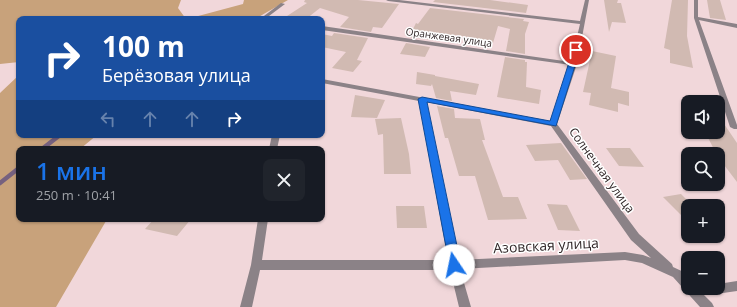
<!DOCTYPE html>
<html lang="ru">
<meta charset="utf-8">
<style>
body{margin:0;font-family:"Open Sans",sans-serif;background:#20242c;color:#f1f3f6;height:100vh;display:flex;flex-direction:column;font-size:15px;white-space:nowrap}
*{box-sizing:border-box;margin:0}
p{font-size:13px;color:#9ea1a6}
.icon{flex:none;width:22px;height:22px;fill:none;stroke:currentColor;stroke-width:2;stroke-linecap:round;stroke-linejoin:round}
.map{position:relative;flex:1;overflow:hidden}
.details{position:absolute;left:16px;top:146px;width:309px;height:76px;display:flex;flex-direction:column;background:#171b24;border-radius:8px;box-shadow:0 1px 3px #0004}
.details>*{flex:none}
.top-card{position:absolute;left:16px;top:16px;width:309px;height:122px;border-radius:8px;box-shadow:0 1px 3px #0004;background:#1a4fa0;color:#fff;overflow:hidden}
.tools{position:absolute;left:681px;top:95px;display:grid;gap:8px}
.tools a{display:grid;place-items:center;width:44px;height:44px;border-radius:8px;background:#171b24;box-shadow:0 1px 3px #0004;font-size:20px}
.pin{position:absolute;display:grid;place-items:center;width:34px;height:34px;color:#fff;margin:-17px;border:2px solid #fff;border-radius:50%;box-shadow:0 1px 4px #0007}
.me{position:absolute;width:44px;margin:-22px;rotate:349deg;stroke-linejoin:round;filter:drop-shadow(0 0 3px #0008)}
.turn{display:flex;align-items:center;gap:14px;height:84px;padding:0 20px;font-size:18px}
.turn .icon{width:52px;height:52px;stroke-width:2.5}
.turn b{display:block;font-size:28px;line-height:34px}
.lanes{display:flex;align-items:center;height:38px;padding:0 20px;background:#0003;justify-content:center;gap:20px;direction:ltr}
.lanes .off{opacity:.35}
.round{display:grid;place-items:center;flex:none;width:42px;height:42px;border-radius:8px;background:#20242c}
.summary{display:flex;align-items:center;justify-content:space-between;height:68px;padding:0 20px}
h1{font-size:24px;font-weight:600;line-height:30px;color:#1a73e8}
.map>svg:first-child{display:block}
.forest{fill:#c8a27b}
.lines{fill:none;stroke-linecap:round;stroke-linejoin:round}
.stream{stroke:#76617f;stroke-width:4.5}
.building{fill:#d1bab2}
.street{fill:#8b8287;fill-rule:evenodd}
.route{fill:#1a73e8;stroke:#114b97}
.labels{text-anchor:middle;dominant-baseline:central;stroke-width:3;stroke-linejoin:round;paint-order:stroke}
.far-street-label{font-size:10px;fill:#312728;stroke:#fff}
.street-label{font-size:12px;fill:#312728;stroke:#fff}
.near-street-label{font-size:14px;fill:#312728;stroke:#fff}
</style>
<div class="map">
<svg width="737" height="307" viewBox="0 0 737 307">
<rect width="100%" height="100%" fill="#f1d7da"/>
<!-- forest -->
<path class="forest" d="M0 0H181L178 8 186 19H19V62L0 64Z
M244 0H288L255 19H187L243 4Z
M19 75V135H97L80 149H19V219H102L106 221 56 307H0V93Z"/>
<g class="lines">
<!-- stream -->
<path class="stream" d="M42 149 60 135
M0 183 19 168"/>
</g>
<!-- building -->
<path class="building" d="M305 0H358L399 4 382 28 373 27 371 32 340 27 349 17 320 8 306 19 287 16 307 3 304 2Z
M435 0H490L528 5 526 13 433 2Z
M604 0H618L617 3H621L626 23 612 22 609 32Z
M672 0H688L687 36 693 68 670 63V50L664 48Z
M707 0H720L726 20 710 18Z
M430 8 524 19 523 21 529 22 525 34V54L506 51 510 29 498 26 493 43 475 41V38L455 35 454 38 434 35 432 40 409 37 416 23 418 24Z
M334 33 368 38 357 60 362 61 353 72 332 68 346 52 322 47V34L332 36Z
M406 43 430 47 425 57 400 54Z
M592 51 616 56 611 88 629 92V106L618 103V112L589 105 591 93 583 92Z
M505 57 525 60V62H527L526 87 541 90 539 104 497 97Z
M417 72 435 75V76L479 84 476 95 450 91 452 101 436 98 432 84 431 86 416 84Z
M355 95 385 100 377 118 351 117Z
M437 106 454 109 455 118 480 119 485 140H482L503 197H518L527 219 488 220 475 176H459L448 138H445Z
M718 115 737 143V182L718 157 705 132H718Z
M401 118 409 154 411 174H384L383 134 378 135 375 119Z
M561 143 587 179 570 180 558 160 535 161 526 145Z
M606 148H630L644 167 619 166Z
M681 194 688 201V222L663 197Z
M547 204 567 205 580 231 558 230Z
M396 206H424L427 228H397Z
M154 219H191L177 236 145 229Z"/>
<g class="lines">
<!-- street -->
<path class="street" d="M386 0H399L580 21 585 0H589L577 64 557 124 639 234 672 264 673 267 688 274V288H697L712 303 714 307H700L673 277 642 263 625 260 460 269 471 307H459L450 270H260L252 307H240L251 265 258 219H268L262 260H448L419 101 322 83V79L550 121 571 65 322 30V26L571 62 580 24 388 1ZM426 102 551 126 631 240 651 258 643 255 625 252 458 260Z
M694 0H698V17L737 24V28L699 20 737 125V129H734L730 127 694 18Z
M281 3 285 4 265 19H260Z
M272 135H280L277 149H269Z
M737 281V291L709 295 701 292 699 288H718V284Z"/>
</g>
<!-- route -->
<path class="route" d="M576 48 580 50 556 126 427 102 461 265 459 268 454 270 450 268 418 99 422 97 550 121 573 50Z"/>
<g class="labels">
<!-- far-street labels -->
<g class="far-street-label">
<text transform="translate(449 37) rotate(8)">Оранжевая улица</text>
</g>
<!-- street labels -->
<g class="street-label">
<text transform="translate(602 170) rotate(54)">Солнечная улица</text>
</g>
<!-- near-street labels -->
<g class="near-street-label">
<text transform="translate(546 245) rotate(-3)">Азовская улица</text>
</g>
</g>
</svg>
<div class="tools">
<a><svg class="icon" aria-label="sound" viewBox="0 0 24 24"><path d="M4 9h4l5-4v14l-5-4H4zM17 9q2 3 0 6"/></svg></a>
<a><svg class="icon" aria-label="search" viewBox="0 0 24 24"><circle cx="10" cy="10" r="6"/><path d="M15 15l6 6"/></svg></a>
<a>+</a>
<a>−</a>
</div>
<div class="pin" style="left:576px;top:50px;background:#d93025"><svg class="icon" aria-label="arrive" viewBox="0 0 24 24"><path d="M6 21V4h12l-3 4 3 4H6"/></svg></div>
<svg class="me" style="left:454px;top:265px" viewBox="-20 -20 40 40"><circle r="19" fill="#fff"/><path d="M0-13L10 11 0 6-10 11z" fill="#1a73e8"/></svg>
<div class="top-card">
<div class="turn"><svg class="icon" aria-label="right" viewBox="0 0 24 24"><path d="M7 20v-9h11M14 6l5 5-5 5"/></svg><div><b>100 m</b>Берёзовая улица</div></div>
<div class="lanes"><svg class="icon off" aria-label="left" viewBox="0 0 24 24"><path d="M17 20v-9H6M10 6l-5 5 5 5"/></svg><svg class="icon off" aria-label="ahead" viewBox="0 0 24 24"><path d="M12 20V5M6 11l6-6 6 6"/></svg><svg class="icon off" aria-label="ahead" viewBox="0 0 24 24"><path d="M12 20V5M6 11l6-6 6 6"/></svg><svg class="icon" aria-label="right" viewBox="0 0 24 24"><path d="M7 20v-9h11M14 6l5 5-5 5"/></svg></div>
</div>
<section class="details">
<div class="summary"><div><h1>1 мин</h1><p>250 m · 10:41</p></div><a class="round"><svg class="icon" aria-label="close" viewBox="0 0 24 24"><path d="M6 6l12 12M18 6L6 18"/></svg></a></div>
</section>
</div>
